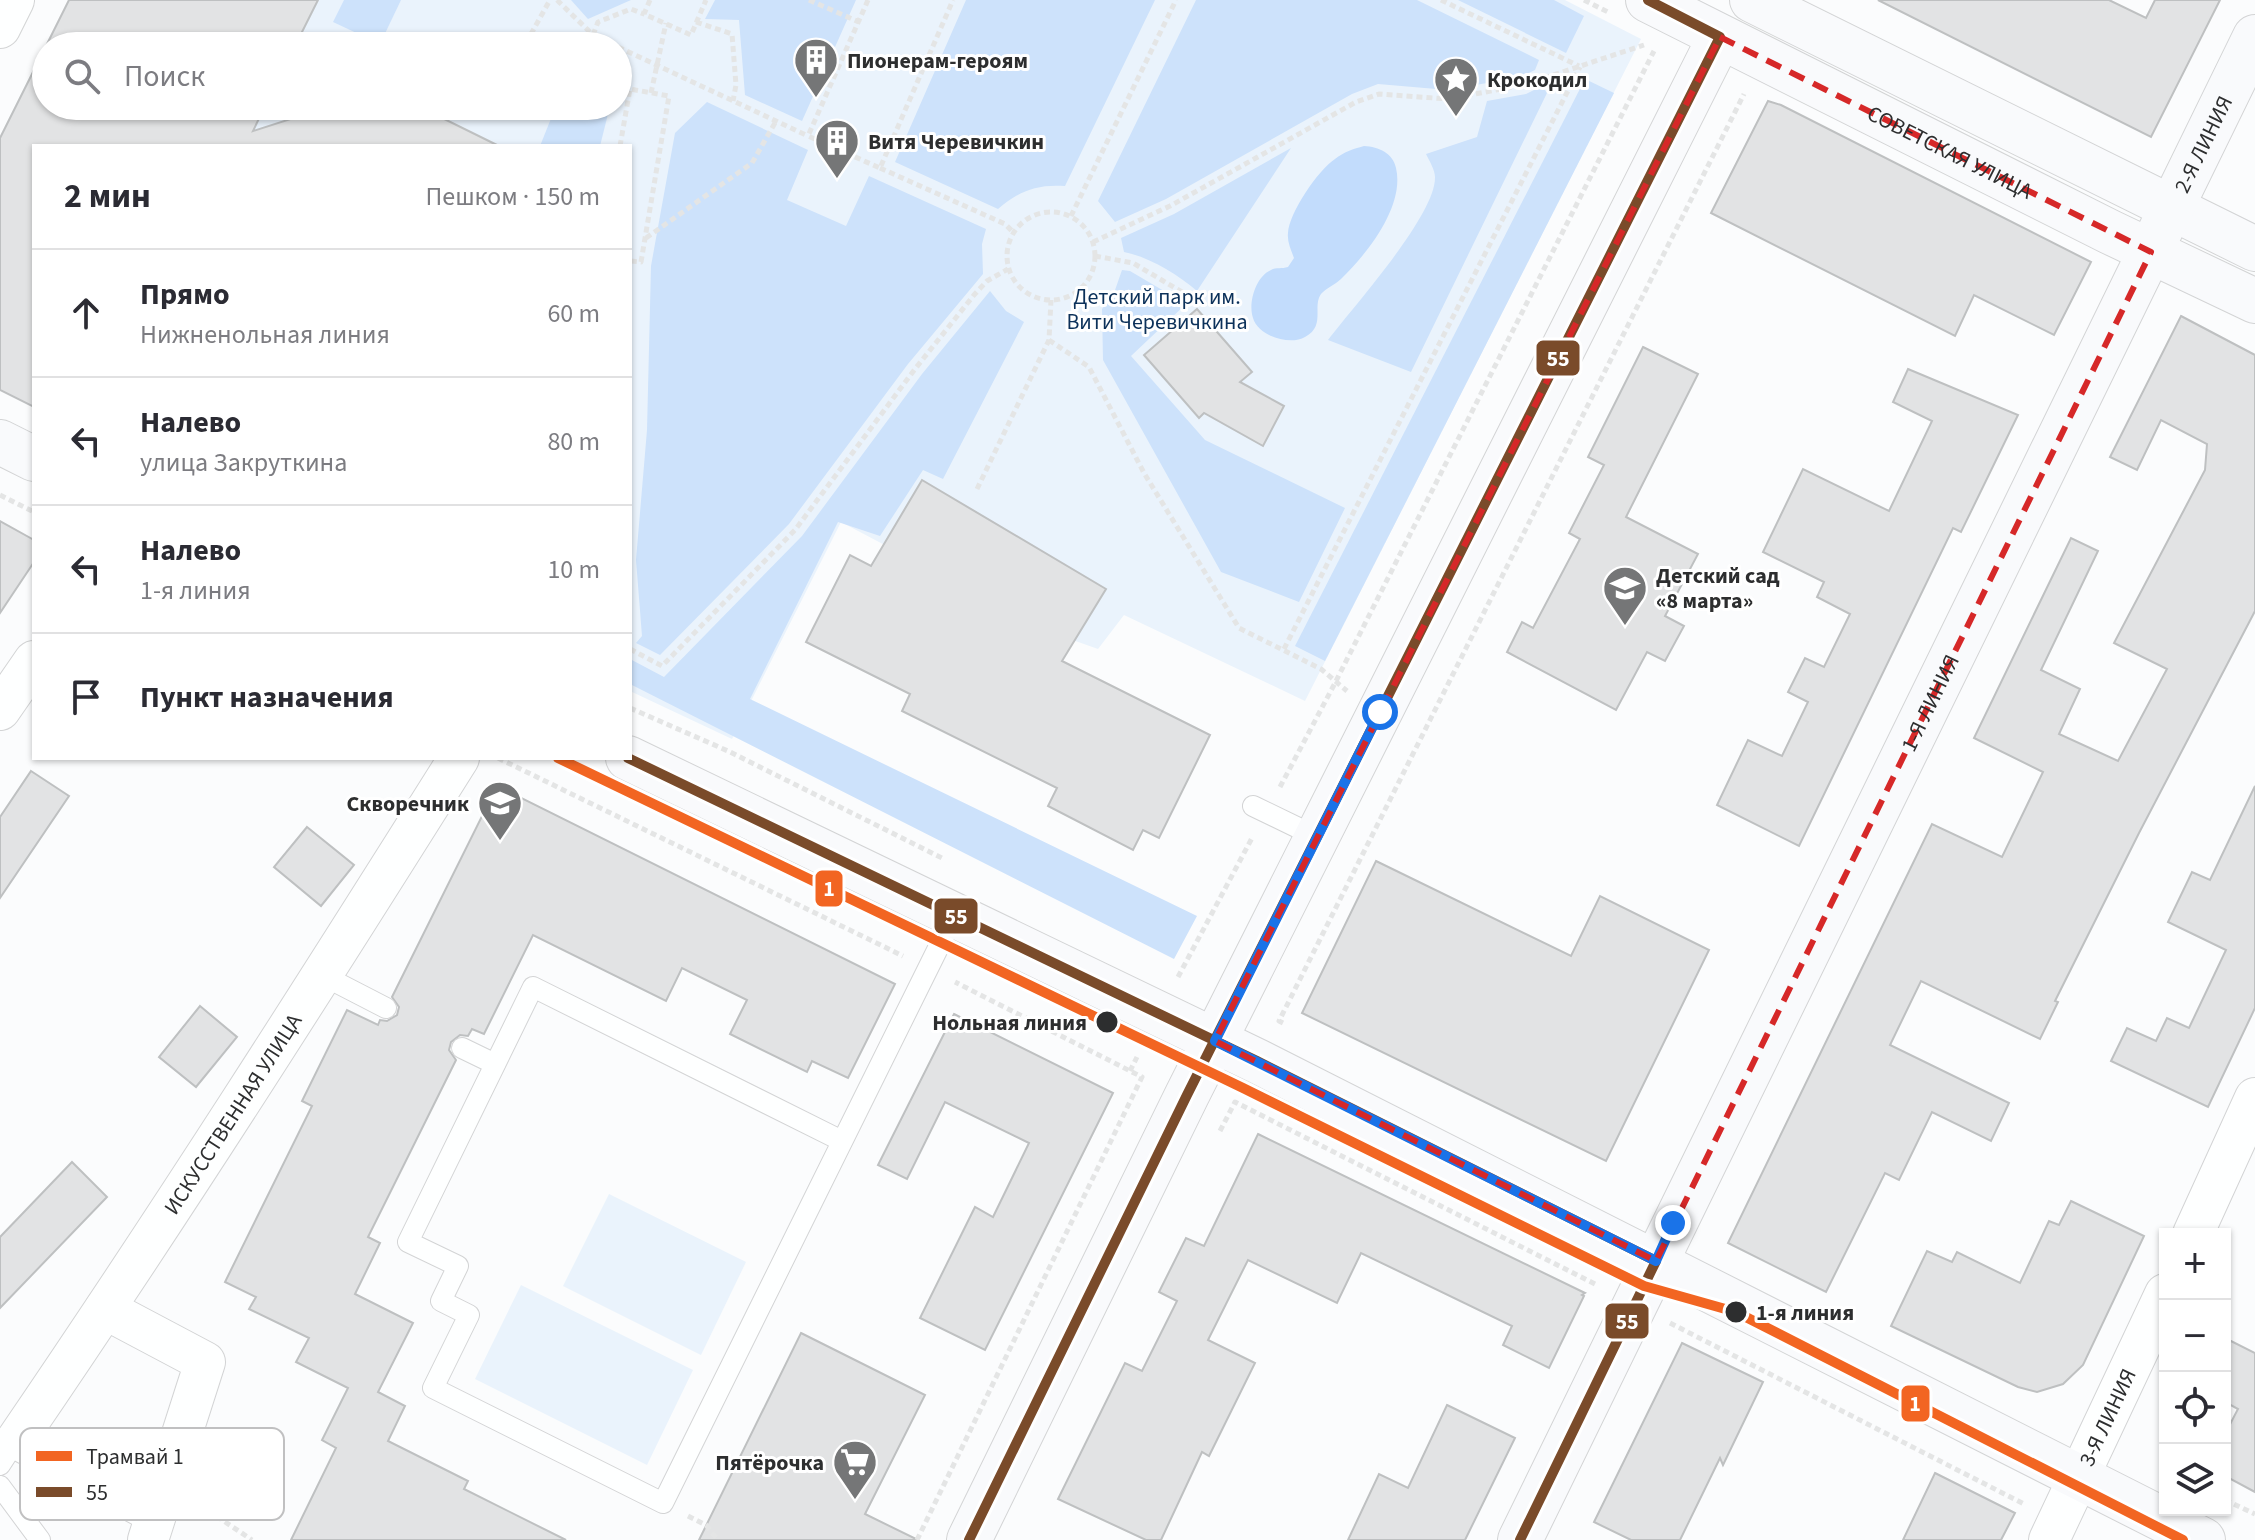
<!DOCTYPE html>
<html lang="ru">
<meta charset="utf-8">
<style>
body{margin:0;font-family:"Source Sans 3",sans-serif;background:#f7f7f7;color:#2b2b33}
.controls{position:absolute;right:24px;bottom:24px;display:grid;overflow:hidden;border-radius:0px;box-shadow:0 2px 6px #0004}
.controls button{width:72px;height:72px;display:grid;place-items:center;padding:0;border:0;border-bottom:2px solid #e1e1e2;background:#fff;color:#2b2b33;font:40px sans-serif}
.stop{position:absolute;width:24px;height:24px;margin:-18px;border:6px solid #1a73e8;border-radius:50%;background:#fff}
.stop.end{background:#1a73e8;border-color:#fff;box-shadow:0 2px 8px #0008}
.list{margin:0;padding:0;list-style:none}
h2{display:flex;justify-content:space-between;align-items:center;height:104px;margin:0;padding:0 32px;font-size:34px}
h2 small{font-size:26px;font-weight:400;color:#7c7c81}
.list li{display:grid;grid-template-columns:52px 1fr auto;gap:24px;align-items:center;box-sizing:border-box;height:128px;padding:0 32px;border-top:2px solid #e1e1e2}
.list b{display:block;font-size:30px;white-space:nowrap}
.list p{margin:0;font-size:26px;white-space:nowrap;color:#7c7c81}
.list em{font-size:26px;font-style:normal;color:#7c7c81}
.icon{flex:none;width:44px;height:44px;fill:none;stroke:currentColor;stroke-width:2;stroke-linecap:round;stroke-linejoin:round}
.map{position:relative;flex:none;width:2255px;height:1540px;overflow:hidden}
.search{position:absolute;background:#fff;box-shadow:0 2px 6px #0004;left:32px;top:32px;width:600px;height:88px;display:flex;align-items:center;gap:20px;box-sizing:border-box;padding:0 28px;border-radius:44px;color:#7c7c81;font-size:30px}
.panel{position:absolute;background:#fff;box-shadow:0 2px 6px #0004;left:32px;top:144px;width:600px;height:616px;border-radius:0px}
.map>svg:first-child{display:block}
.green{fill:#eaf3fc}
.forest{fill:#cde2fb}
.water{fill:#c2dcfc}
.building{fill:#e2e3e4;stroke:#bec0c1;stroke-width:2}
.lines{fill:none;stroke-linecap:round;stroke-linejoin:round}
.lane-casing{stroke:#d3d4d5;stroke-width:22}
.street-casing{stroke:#d3d4d5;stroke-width:42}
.secondary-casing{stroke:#d3d4d5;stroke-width:46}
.path{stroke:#e4e5e5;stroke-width:5;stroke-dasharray:6 4;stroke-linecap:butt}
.lane{stroke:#feffff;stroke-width:20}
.street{stroke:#feffff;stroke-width:40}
.secondary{stroke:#f9fafc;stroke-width:44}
.path-bridge{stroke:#e4e5e5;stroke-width:5;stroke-dasharray:6 4;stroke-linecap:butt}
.bus-1-casing{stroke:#fff;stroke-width:16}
.bus-1{stroke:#7a4b2a;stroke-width:10}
.tram-1-casing{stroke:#fff;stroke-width:16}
.tram-1{stroke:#f26522;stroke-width:10}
.route{stroke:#1a73e8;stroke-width:10}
.marked{fill:none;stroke:#d62828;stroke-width:6;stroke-dasharray:16 10;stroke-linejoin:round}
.stop-dot{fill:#2d2e2f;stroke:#fff;stroke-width:3}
.labels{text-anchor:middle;stroke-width:6;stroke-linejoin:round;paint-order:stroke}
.poi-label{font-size:22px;font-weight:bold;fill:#2d2e2f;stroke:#fff;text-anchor:start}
.street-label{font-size:22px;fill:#2d2e2f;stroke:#fff}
.park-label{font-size:22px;fill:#0c315a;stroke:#fff}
.stop-label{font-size:22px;font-weight:bold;fill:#2d2e2f;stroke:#fff;text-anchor:end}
.key{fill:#fff;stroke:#c0c0c1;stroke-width:2}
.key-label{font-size:22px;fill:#2d2e2f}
.line-badge{stroke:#fff;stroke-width:3}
.badge-label{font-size:22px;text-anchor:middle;font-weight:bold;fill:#fff}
</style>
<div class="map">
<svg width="2255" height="1540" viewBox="0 0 2255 1540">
<rect width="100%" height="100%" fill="#fbfcfd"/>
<g class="green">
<polygon points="318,0 1565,0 1641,39 1305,701 1124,615 1098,649 1050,632 841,522 732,739 630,691 630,146 246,146 265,106 618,106 618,46 295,46"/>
<polygon points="609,1194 746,1262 701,1355 563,1286"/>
<polygon points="521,1285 693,1370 647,1465 475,1379"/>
</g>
<g class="forest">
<polygon points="344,0 401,0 380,44 333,22"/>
<polygon points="571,0 631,0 588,19"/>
<polygon points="715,0 856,0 802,121 745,95 739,20 705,19"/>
<path d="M966,0H1155L1065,186C1037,184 1019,191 998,209L895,162Z"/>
<polygon points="1196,0 1417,0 1539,60 1535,70 1520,77 1448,90 1378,84 1352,94 1166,199 1115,222 1098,201"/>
<polygon points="1458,0 1554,0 1584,16 1566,53"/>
<polygon points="1585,79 1614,93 1325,661 1295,646"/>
<path d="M1542,86L1547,93L1411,372L1328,340C1353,307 1436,215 1435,177C1435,170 1429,160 1426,154L1477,137L1487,101L1526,94Z"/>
<polygon points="707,102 808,150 787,200 846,226 869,176 986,229 982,244 983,274 908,364 789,524 660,655 636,643 642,636 636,560 647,430 651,266 675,133"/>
<polygon points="556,106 610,106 600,146 540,146"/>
<path d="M1291,148L1197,291C1177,274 1149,257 1124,252L1121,238L1174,214Z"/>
<polygon points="1122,270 1130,271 1186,304 1131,356 1205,440 1345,508 1299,602 1221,572 1103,360 1102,309 1114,293"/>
<polygon points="990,291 1006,311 1024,322 943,479 923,470 880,536 838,522 750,699 1197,916 1174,959 630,684 630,659 664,677 802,536 922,374"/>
</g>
<path class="water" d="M1364,146C1379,147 1393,153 1396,168C1405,206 1367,254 1341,279C1335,285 1326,288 1321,294C1312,307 1326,326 1305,337C1290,346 1258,336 1253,318C1248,304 1255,277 1271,270C1276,267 1282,269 1288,267L1294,258C1291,250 1287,242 1288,233C1289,213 1318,170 1335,159C1344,152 1353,149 1364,146Z"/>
<g class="building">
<polygon points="69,0 318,0 295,46 46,46 46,106 265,106 253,131 331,106 418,106 499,146 34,146 34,407 0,390 0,138"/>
<polygon points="1878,0 2109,0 2146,18 2155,0 2220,0 2151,137"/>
<polygon points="1768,101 1781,105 2091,262 2054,335 1974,295 1955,336 1711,213"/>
<polygon points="1197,309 1252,372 1240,382 1284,406 1263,446 1204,413 1199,418 1144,355"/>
<polygon points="2181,316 2255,355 2255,611 2139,833 2055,1001 2058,1002 2040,1039 1921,981 1890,1045 2009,1103 1991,1141 1932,1112 1899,1180 1885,1173 1826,1292 1728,1243 1932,824 2002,857 2043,772 1974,738 2071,538 2098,551 2041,670 2080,689 2059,734 2118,761 2167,669 2114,643 2205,470 2207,444 2161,420 2137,470 2110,457"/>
<polygon points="1643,347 1698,374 1626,517 1698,554 1665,616 1684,626 1665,661 1647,652 1616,710 1507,652 1522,622 1533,628 1580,539 1569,533 1604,465 1588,457"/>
<polygon points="1908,369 2018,415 1961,532 1953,528 1799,846 1717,805 1748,740 1782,756 1808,702 1788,692 1805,658 1824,667 1850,614 1817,597 1824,582 1763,552 1803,469 1889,511 1932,421 1893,402"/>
<polygon points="922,480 1106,589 1062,661 1210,735 1159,838 1143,830 1133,850 1048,806 1057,788 902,711 910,694 806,642 850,555 871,566"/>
<polygon points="0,521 34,540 34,562 0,613"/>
<polygon points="31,771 69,796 0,898 0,817"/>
<polygon points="497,786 895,984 848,1078 812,1061 807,1072 730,1034 747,1000 682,968 666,1001 533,935 484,1034 472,1029 468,1036 460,1035 451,1042 449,1050 456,1060 368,1237 380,1243 355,1294 413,1323 378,1392 405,1406 388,1441 468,1481 464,1489 566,1540 291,1540 336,1448 322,1440 348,1388 296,1362 309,1338 249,1309 256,1297 225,1282 312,1106 302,1101 347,1010 378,1025 380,1020 387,1021 397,1015 399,1007 392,997"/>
<polygon points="2255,786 2255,1008 2208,1107 2111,1061 2127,1028 2156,1041 2167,1018 2189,1028 2226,950 2168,922 2192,872 2210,880"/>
<polygon points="307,827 354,865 321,906 274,867"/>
<polygon points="1376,861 1571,956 1600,896 1709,950 1606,1161 1302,1013"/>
<polygon points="200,1006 237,1037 196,1087 159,1057"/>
<polygon points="954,1014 1113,1093 985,1350 920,1318 975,1207 993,1217 1029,1143 945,1102 907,1179 878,1165"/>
<polygon points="1258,1134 1585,1293 1582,1295 1584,1296 1549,1368 1503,1345 1512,1326 1361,1253 1337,1303 1248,1260 1208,1340 1255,1363 1209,1456 1202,1452 1161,1540 1146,1540 1058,1499 1125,1363 1142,1371 1177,1301 1159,1292 1186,1238 1204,1246"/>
<polygon points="72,1162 107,1197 0,1308 0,1237"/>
<polygon points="2071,1201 2144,1236 2083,1365 2063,1384 2037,1392 2018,1387 1891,1326 1927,1251 1952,1262 1957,1252 2020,1283 2049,1221 2059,1225"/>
<polygon points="801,1333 925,1395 865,1514 918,1540 699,1540"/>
<polygon points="2225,1338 2255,1353 2255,1492 2225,1476 2225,1434 2238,1409 2225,1402"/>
<polygon points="1682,1343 1763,1382 1723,1465 1720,1458 1680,1540 1631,1540 1594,1522"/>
<polygon points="1447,1405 1515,1438 1465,1540 1348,1540 1379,1474 1408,1488"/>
<polygon points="1935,1473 2015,1513 2001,1540 1903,1540"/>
</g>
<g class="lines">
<g class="lane-casing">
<g id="lane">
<polyline points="1253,806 1317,837"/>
<polyline points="322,975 386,1008"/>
<polyline points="462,1048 495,1064"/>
<polyline points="842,1141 533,987 408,1242 458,1266 441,1301 469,1315 433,1388 663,1503 954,916"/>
<polyline points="0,1465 17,1439"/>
<polyline points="0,1486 40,1540"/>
</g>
</g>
<g class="street-casing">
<g id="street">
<polyline points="0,28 14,0"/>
<polyline points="0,710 34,661"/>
<polyline points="2193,1234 2255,1098"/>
<polyline points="105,1309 205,1362 148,1540"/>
<path id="s1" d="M156,1514L17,1439C170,1215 315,987 459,758"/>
<path id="s2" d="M2049,1540L2165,1294"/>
</g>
</g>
<g class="secondary-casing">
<g id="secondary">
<path id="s3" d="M1648,0L2110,232L2255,301"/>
<polyline points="1752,0 2255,249"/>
<polyline points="0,442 34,459"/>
<polyline points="628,758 1257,1061 2203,1540"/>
<polyline points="969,1540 1187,1095 1720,37"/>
<path id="s4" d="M1520,1540L2255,37"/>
</g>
</g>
<g class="path">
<polyline points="557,0 593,35 616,46"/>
<polyline points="650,0 644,14 691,35 706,0"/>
<polyline points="809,0 859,22"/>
<polyline points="868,0 808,136 880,168 953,0"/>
<polyline points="1441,0 1579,66"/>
<polyline points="1584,0 1608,12"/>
<polyline points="696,22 732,34 736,85 733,101"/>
<polyline points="593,35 598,22 631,9 644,14"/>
<polyline points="526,43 550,0"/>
<polyline points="651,93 666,23"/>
<polyline points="727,98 808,136"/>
<polyline points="620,146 630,89 669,96 641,262 630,261"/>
<polyline points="880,168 1005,224 1013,232"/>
<circle cx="1051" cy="256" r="44"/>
<polyline points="1071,216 1176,0"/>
<polyline points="646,238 752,163 776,121"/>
<polyline points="1093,242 1170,206 1356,102 1379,94 1448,99 1523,85 1644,45"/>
<polyline points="1095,256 1133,263 1192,298"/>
<polyline points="1049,340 1089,367 1144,473 1239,628 1321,669 1347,691"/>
<polyline points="977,489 1049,340 1051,300"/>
<polyline points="0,495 34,512"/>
<polyline points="630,649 662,666 795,530 915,369 974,295 987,281 1008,269"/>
<polyline points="1284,649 1580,67"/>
<polyline points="630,708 728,751 944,859"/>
<polyline points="498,758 903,956"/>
<polyline points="1280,787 1335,683 1654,51"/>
<polyline points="1178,977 1252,838"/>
<polyline points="1283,1023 1279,1021 1744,94"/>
<polyline points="1130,1071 1137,1057"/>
<polyline points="1220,1131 1235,1102 1597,1285"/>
<polyline points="1670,1323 2024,1504"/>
<polyline points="2225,1500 2255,1514"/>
<polyline points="200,1505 252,1540"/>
<polyline points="688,1516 706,1525 718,1540"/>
<polyline points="917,1540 1142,1077 955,982"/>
</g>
<use href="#lane" class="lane"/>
<use href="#street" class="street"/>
<use href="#secondary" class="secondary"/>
<polyline class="path-bridge" points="618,47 727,98"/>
<g class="bus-1-casing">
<g id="bus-1">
<polyline points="628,758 1257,1061 1656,1261 1520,1540"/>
<polyline points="969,1540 1187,1095 1720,37 1648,0"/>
</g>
</g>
<use href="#bus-1" class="bus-1"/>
<g class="tram-1-casing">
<polyline id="tram-1" points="558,758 1243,1088 1644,1286 1736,1312 2183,1540"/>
</g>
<use href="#tram-1" class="tram-1"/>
</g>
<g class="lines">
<polyline class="route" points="1380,712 1215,1041 1656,1261 1673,1223"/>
</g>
<path class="marked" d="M1720,37L2151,252L1656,1261L1215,1041Z"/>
<defs>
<g id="building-pin" transform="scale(2.3)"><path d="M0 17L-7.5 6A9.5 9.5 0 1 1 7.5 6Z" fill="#757677" stroke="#fff"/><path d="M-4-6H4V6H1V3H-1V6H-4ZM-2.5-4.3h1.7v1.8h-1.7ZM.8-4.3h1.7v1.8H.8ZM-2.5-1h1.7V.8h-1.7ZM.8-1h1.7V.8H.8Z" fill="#fff"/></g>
<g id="sight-pin" transform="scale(2.3)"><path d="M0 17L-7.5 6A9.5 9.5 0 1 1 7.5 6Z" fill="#757677" stroke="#fff"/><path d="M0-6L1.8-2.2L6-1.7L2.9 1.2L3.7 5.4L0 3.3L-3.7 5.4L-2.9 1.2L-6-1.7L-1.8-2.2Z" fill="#fff"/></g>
<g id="school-pin" transform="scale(2.3)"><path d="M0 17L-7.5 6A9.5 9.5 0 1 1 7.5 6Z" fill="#757677" stroke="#fff"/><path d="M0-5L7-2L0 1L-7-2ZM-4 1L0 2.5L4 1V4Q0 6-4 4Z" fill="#fff"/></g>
<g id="supermarket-pin" transform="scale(2.3)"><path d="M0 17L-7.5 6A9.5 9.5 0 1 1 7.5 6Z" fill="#757677" stroke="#fff"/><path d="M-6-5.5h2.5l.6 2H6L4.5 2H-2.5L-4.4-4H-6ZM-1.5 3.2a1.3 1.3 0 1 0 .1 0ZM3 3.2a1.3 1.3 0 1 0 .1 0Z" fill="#fff"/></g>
</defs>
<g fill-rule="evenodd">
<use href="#building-pin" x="816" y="60"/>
<use href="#sight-pin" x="1456" y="79"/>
<use href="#building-pin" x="837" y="141"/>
<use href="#school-pin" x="1625" y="588"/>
<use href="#school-pin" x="500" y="803"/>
<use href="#supermarket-pin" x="855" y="1462"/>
</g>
<g class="stop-dot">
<circle cx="1107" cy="1022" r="12"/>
<circle cx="1736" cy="1312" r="12"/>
</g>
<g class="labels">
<g class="poi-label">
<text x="847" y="68">Пионерам-героям</text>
<text x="1487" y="87">Крокодил</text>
<text x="868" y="149">Витя Черевичкин</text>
<text x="1656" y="583">Детский сад<tspan x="1656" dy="25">«8 марта»</tspan></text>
<text x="469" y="811" text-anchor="end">Скворечник</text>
<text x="824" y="1470" text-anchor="end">Пятёрочка</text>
</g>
<g class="street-label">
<text dy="8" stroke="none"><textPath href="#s4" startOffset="1554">2-Я ЛИНИЯ</textPath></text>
<text dy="8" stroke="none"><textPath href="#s3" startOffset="338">СОВЕТСКАЯ УЛИЦА</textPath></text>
<text dy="8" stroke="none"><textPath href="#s4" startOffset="932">1-Я ЛИНИЯ</textPath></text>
<text dy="8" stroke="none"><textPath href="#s1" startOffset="548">ИСКУССТВЕННАЯ УЛИЦА</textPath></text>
<text dy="8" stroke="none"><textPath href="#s2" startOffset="136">3-Я ЛИНИЯ</textPath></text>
</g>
<g class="park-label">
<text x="1157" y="304">Детский парк им.<tspan x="1157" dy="25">Вити Черевичкина</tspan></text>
</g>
<g class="stop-label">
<text x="1087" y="1030">Нольная линия</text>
<text x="1756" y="1320" text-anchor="start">1-я линия</text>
</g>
</g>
<rect x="20" y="1428" width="264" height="92" rx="12" class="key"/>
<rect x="36" y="1451" width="36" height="10" fill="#f26522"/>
<rect x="36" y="1487" width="36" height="10" fill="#7a4b2a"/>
<g class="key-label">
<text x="86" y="1464">Трамвай 1</text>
<text x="86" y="1500">55</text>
</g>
<g class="line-badge">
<rect x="1535" y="339" width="46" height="38" rx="8" fill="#7a4b2a"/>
<rect x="814" y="869" width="30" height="39" rx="8" fill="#f26522"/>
<rect x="933" y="897" width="46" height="38" rx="8" fill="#7a4b2a"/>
<rect x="1604" y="1302" width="46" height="38" rx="8" fill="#7a4b2a"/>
<rect x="1900" y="1384" width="31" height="39" rx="8" fill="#f26522"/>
</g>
<g class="badge-label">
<text x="1558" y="366">55</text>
<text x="829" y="896">1</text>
<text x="956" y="924">55</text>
<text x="1627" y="1329">55</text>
<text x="1915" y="1411">1</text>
</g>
</svg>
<div class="controls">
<button>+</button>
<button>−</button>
<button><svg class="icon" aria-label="locate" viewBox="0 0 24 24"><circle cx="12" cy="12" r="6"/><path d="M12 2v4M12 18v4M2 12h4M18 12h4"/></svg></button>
<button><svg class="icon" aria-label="layers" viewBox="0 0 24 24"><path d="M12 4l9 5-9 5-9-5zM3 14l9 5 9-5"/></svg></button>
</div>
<div class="stop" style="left:1380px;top:712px"></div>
<div class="stop end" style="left:1673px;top:1223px"></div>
<div class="search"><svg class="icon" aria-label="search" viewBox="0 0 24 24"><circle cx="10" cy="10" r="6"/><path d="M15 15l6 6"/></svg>Поиск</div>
<section class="panel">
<h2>2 мин<small>Пешком · 150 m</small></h2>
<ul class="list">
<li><svg class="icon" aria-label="ahead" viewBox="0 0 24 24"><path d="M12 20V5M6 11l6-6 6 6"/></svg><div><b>Прямо</b><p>Нижненольная линия</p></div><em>60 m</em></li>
<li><svg class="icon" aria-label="left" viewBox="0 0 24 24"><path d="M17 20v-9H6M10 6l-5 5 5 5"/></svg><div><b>Налево</b><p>улица Закруткина</p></div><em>80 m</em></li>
<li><svg class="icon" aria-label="left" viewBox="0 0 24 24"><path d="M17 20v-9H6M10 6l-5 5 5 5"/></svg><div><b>Налево</b><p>1-я линия</p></div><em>10 m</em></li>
<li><svg class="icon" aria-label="arrive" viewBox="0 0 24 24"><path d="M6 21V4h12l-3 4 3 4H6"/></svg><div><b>Пункт назначения</b></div></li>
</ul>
</section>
</div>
